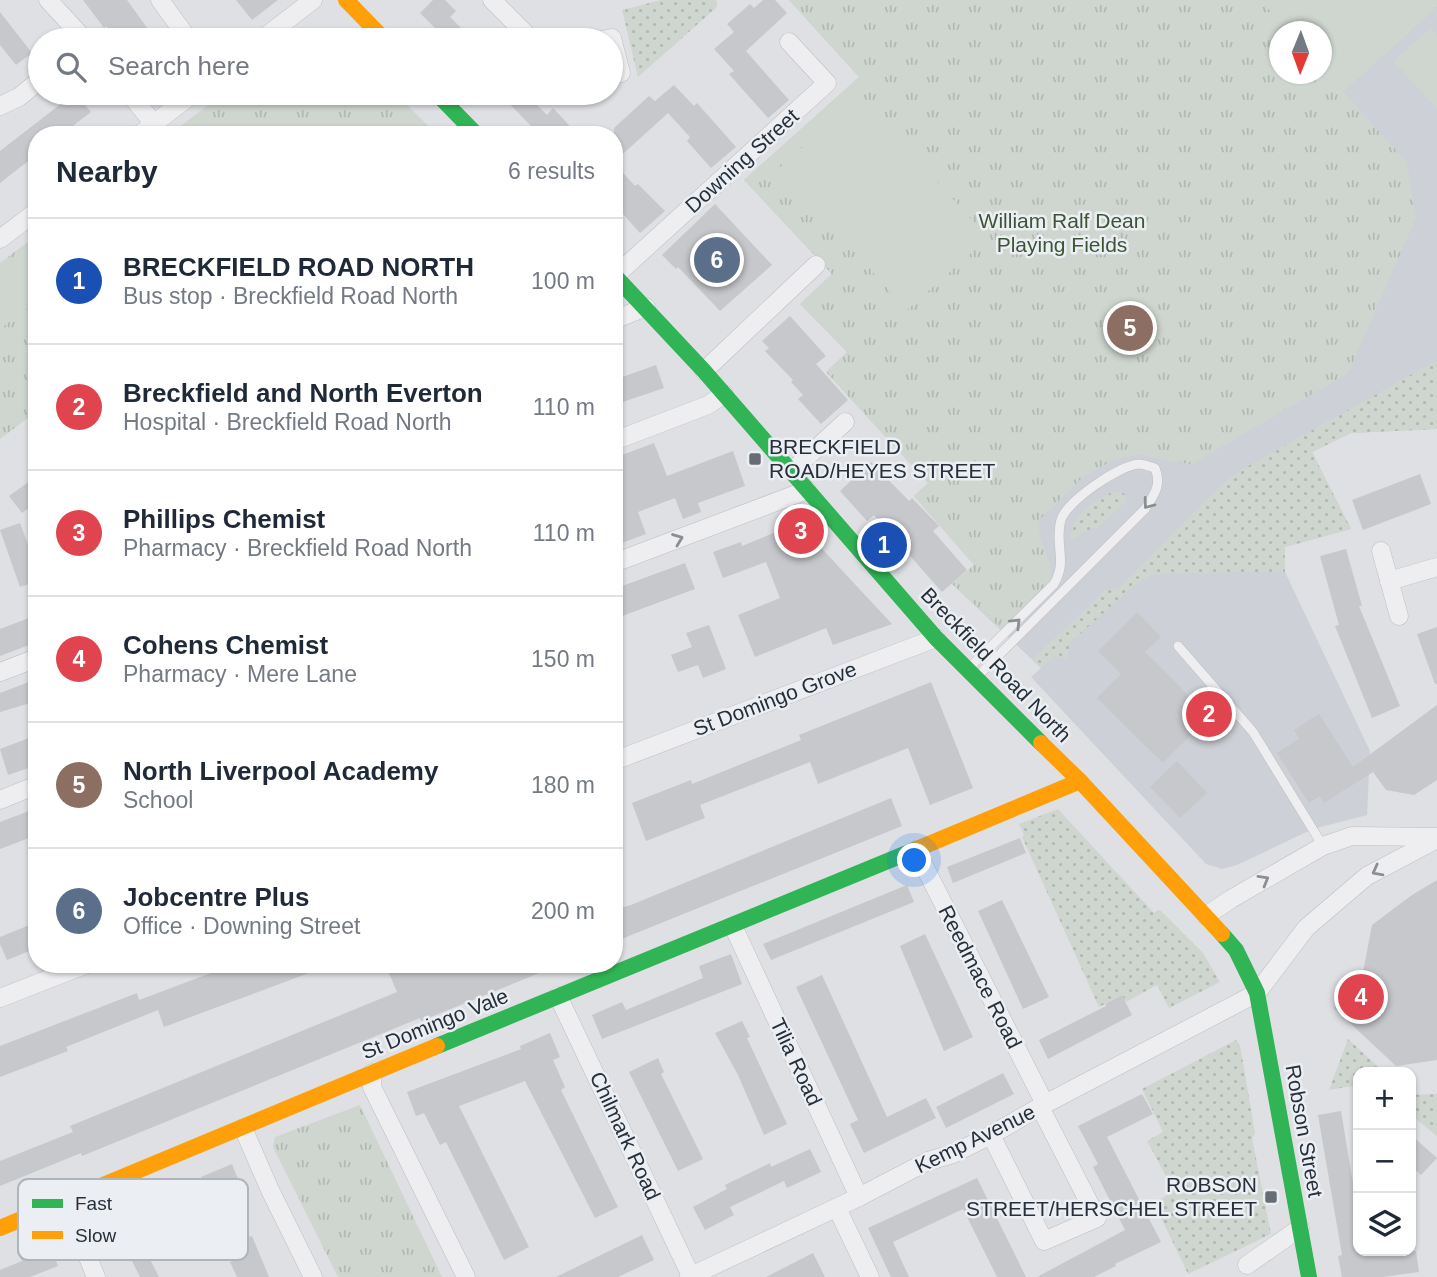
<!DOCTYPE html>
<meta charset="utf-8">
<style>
body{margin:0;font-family:Arial,sans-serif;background:#f2f2f3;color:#1f2937}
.controls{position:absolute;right:21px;bottom:21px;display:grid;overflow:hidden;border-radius:14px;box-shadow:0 2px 5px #0004}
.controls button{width:63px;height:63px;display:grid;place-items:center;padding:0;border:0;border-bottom:2px solid #e0e1e3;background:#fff;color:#1f2937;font:35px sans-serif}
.compass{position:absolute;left:1269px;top:21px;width:63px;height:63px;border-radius:50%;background:#fff;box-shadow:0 2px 5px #0004;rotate:181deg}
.you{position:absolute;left:915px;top:861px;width:24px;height:24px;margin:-18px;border:5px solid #fff;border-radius:50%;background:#1a73e8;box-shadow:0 0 0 10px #1a73e833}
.badge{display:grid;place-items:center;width:46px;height:46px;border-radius:50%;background:#2563eb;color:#fff;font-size:23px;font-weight:700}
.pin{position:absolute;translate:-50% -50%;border:4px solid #fff;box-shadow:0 2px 7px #0006}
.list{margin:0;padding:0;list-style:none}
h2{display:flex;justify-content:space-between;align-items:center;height:91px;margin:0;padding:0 28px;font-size:30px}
h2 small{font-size:23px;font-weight:400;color:#747a83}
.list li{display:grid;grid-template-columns:46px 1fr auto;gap:21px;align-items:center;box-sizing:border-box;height:126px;padding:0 28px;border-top:2px solid #e0e1e3}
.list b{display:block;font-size:26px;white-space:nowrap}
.list p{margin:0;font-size:23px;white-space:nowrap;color:#747a83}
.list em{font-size:23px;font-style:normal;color:#747a83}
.icon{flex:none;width:38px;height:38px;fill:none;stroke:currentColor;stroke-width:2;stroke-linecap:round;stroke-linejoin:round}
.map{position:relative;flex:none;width:1437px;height:1277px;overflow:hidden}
.search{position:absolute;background:#fff;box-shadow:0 2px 5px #0004;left:28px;top:28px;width:595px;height:77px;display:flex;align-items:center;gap:18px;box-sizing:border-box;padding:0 24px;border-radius:38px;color:#747a83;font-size:26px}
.panel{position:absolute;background:#fff;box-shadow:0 2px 5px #0004;left:28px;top:126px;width:595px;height:847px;border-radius:28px}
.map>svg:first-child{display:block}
.built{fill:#cdd0d6;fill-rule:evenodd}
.grass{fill:url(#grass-dots)}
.park{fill:url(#park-tufts);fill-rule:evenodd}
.pitch{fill:#cfd6cf}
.building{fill:#c6c8cb}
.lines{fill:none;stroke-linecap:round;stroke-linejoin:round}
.lane-casing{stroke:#bcbec1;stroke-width:10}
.street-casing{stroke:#bcbec1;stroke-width:19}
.lane{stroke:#eeeef0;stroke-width:9}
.street{stroke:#eeeef0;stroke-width:18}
.fast{stroke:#30b455;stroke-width:16}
.slow{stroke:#ff9f0a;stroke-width:16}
.oneway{stroke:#8a8e95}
.poi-dot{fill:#676d75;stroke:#ebeff3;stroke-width:2.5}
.labels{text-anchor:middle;stroke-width:5;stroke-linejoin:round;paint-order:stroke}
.street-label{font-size:21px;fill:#272f3a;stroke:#ebeff3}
.park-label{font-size:21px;fill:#3d5536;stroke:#ebeff3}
.poi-label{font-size:21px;fill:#272f3a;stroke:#ebeff3;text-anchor:start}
.key{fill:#ebeff3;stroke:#b0b5bc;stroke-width:2}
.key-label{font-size:19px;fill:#272f3a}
</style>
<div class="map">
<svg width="1437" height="1277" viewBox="0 0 1437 1277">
<defs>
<pattern id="grass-dots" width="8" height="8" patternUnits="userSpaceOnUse" patternTransform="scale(1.75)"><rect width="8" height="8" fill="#cfd6cf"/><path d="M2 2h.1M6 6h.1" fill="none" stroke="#b2b8b2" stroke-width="1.8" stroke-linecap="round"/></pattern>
<pattern id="park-tufts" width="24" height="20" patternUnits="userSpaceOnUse" patternTransform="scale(1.75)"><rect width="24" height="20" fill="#cfd6cf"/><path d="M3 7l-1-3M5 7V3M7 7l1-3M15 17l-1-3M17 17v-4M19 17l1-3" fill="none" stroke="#b2b8b2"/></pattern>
</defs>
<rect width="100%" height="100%" fill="#dee0e3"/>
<path class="built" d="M789,0H1437V429L1351,433L1312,452L1351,529L1285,547V572L1370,751L1367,815L1313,829L1237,865L1222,869L1206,864L1031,677L1041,668L952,584L974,565L914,496L928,483L826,372L847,352L800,304L832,274L744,180L859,77ZM1280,32H1322V74H1280Z"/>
<g class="grass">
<polygon points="661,0 716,0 717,7 638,77 622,10"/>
<polygon points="1437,360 1437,429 1351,433 1312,452 1351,529 1285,547 1285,572 1164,573 1149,576 1137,583 1070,643 1066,659 1055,656 1041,668 1032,660 1105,590 1120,587 1219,487 1238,472"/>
<path d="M1113,492L1123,493L1126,495L1125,502L1096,529L1092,528L1071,540C1067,520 1096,498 1113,492Z"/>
<polygon points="1058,809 1154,913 1158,910 1161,911 1203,953 1220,982 1169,1008 1157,985 1126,1002 1122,995 1099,1007 1022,837 1024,835 1019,824"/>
<polygon points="1348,1039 1384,1072 1358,1072 1358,1085 1329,1090"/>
<polygon points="1236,1040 1240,1045 1255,1133 1252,1138 1271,1234 1188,1274 1154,1203 1174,1191 1147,1141 1163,1132 1142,1089"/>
<polygon points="1437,1094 1437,1136 1411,1115 1411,1095"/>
</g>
<g class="park">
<path d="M789,0H1437V7L1343,92L1407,162L1416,218L1348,373L1192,464L1167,461L1141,454L1113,460L1083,477L1039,520C1036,541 1053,558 1051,579L1002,629L952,584L974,565L914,496L928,483L826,372L847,352L800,304L832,274L744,180L859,77ZM1280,32H1322V74H1280Z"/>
<polygon points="224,93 395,93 437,135 169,135"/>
<polygon points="37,235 37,411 0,439 0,263"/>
<polygon points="360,1105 442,1277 338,1277 273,1147 275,1137"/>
</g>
<g class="pitch">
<polygon points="1260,0 1437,0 1437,7 1343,92 1322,68 1322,32 1289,31"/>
<polygon points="1430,28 1437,36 1437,109 1393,61"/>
<polygon points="860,96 988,238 907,310 779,168"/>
<polygon points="26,259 37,274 37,301 0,329 0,279"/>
</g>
<g class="building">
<polygon points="83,0 127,0 156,40 117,40 106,26 104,28"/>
<polygon points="236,0 278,0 252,20"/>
<polygon points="433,0 445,0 456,11 450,17 473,40 447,40 420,13"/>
<polygon points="763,0 775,0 787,13 746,51 789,100 768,118 729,74 734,71 714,49 734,32 727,24 750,4 754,8"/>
<polygon points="0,12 32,53 16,65 0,45"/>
<polygon points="674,85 694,106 697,103 736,147 711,168 687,141 690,137 668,113 614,162 614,128 649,96 655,101"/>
<polygon points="75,93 91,112 61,135 37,135 37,154 0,183 0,151"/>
<polygon points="499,93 525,93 547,115 553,108 569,125 560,135 540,135"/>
<polygon points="614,163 635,186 638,184 665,211 640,233 614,204"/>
<polygon points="715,204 772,265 720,311 678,267 676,269 662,255"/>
<polygon points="790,316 826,356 816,364 848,400 821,424 798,399 803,395 791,382 793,380 765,351 769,348 762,341"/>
<polygon points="656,365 664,388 614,405 614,380"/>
<polygon points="654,443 667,476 733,451 745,486 698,503 701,512 683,519 675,498 638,512 646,534 614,546 614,458"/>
<polygon points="871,462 909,501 912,498 939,526 933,531 967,570 942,592 874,515 867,521 840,491"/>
<polygon points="1420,474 1431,504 1363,530 1352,500"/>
<polygon points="37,476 37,502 22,513 9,496"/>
<polygon points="20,523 37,569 37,581 20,587 0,530"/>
<polygon points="798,523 892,624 833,645 826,628 755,657 738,615 780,598 766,562 723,578 713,552 741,542 742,546"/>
<polygon points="1346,549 1362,606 1359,606 1400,706 1372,718 1335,626 1339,625 1320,556"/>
<polygon points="685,563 695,589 614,619 614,589"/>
<polygon points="1137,612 1161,637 1145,652 1209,716 1163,763 1097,698 1121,674 1098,651"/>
<polygon points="37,615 37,642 0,656 0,629"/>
<polygon points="709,625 726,669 703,678 698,665 678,672 671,655 692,647 686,633"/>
<polygon points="1437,627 1437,684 1435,684 1417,634"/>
<polygon points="37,679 37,701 0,712 0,693"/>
<polygon points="931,682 973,788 930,805 908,748 818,784 810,762 700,805 705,818 646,841 632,803 691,780 692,784 801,740 799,735"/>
<polygon points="1437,705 1437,780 1414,795 1386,790 1373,772 1324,803 1320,796 1309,803 1277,753 1299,739 1294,730 1319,714 1353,767"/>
<polygon points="37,735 37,765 8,775 0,749"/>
<polygon points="1177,761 1207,793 1180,818 1150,787"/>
<polygon points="891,798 902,826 614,942 614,910 631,905"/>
<polygon points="37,808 37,835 0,849 0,822"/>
<polygon points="1020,838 1026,853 953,883 947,867"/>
<polygon points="1437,880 1437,1060 1396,1066 1334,1008 1362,978 1372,925 1412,895"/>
<polygon points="907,885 914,902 771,960 763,944"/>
<polygon points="1002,900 1049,997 1023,1009 978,911"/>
<polygon points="37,922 37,948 7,960 0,944 0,937"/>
<polygon points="925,934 973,1037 944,1051 900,946"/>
<polygon points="731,954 742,984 602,1039 592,1015 622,1002 626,1010 703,978 699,966"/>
<polygon points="235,964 325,964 325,967 164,1027 158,1010 66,1047 68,1051 0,1077 0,1046 137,993 139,1000"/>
<polygon points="385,964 559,965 421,1021 420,1018 82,1156 81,1153 0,1186 0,1161 73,1132 70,1126 397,992"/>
<polygon points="822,975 887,1117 926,1098 936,1118 864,1153 850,1124 858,1120 796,987"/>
<polygon points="1122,995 1132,1015 1048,1059 1039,1040 1106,1006 1105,1004"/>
<polygon points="742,1021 750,1037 747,1038 787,1124 764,1135 738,1075 715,1033"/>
<polygon points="550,1033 560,1057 553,1060 565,1087 561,1090 618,1207 595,1218 525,1081 459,1106 529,1247 504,1260 446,1142 440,1145 424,1113 416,1116 407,1092 521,1049 520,1046"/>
<polygon points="658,1058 664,1072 661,1074 703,1159 678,1171 629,1072"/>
<polygon points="1003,1073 1014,1094 946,1128 936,1107"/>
<polygon points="1142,1094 1153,1114 1107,1137 1161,1242 1115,1264 1116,1266 1094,1277 1037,1277 1125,1230 1093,1167 1098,1164 1078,1126"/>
<polygon points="1341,1111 1358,1214 1358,1251 1416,1251 1419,1272 1383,1277 1342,1277 1338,1256 1342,1255 1318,1115"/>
<polygon points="1411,1135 1437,1158 1421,1175 1411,1166"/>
<polygon points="810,1149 821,1172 787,1188 784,1181 730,1207 734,1215 705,1230 693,1207 727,1189 725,1185 770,1163 771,1167"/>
<polygon points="232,1164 242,1189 136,1232 159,1277 140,1277 121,1239 110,1243 99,1219 131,1206 134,1212 204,1184 201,1177"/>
<polygon points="977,1178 1026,1277 997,1277 963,1209 893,1242 909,1277 891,1277 868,1228"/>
<polygon points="243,1222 250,1237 252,1236 269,1277 237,1277 230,1262 235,1259 229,1247 235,1244 228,1229"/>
<polygon points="642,1235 654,1260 618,1277 556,1277"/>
<polygon points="48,1241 58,1266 30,1277 0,1277 0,1270 22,1261 18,1253"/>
<polygon points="813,1253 825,1277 766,1277"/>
</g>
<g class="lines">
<g class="lane-casing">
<g id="lane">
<polyline points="1178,646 1253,732 1323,846"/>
<path d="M968,669L1054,584C1068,561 1054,544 1061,520C1066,502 1119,465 1139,464C1144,464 1151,467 1155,468C1162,485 1154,495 1145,509L976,678"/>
</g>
</g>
<g class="street-casing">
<g id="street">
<polyline points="48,0 85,40"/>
<polyline points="160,0 189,40"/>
<polyline points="492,0 532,40"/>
<polyline points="261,40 313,0"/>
<polyline points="602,40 612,38 621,73"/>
<polyline points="129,93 154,124"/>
<polyline points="0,106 19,97 40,80"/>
<polyline points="139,135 194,93"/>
<polyline points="0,239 37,211"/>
<polyline points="615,276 827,83 789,42"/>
<polyline points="614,320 646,307"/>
<polyline points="704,371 816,265"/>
<polyline points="614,441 708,405 724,394"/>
<polyline points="792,471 845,422"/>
<polyline points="1381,551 1399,616"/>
<polyline points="614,563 807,490"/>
<polyline points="1389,581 1437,567"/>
<polyline points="0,672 37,658"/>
<polyline points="614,761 936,638"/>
<polyline points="0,800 37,785"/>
<polyline points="916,850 1045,1104"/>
<polyline points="1206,916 1231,899 1323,846 1352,836 1437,837"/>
<polyline points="733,926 859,1197"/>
<polyline points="558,996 691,1276"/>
<polyline points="0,998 87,964"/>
<polyline points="372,1073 372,1087 466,1277"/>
<polyline points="243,1128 270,1190 313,1277"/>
<polyline points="991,1135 1044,1241 1097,1218 1040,1107"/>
<polyline points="65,1201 96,1277"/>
<polyline points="837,1208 870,1277"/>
<polyline points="1247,1265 1300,1228"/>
<polyline points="689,1277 859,1197 928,1161 953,1154 991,1135 1045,1104 1257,993 1306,928 1367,876 1437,839"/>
</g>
</g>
<use href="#lane" class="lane"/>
<use href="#street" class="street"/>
<g class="fast">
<polyline points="436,93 477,135"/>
<polyline points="614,275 704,371 936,638 1041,743"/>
<polyline points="1222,934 1236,950 1257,993 1309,1277"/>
<polyline points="437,1046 917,849"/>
</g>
<g class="slow">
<polyline points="346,0 385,40"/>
<polyline points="1041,743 1080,781 1222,934"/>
<polyline points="917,849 1080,781"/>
<polyline points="0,1228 437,1046"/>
</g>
</g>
<defs><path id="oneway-chevron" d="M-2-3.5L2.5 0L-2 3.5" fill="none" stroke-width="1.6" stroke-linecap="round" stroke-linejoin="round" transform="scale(1.75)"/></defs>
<g class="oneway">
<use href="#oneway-chevron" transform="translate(1148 504) rotate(127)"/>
<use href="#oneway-chevron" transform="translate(678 539) rotate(-21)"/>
<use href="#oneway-chevron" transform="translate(1016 623) rotate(-45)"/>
<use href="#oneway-chevron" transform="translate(1377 871) rotate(152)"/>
<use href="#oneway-chevron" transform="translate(1264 880) rotate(-30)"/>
</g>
<g class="poi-dot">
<rect x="748" y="452" width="14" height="14" rx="3.5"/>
<rect x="1264" y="1190" width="14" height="14" rx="3.5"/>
</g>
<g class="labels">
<g class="street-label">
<text transform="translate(742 161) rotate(-42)" y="7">Downing Street</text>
<text transform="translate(996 665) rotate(46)" y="7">Breckfield Road North</text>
<text transform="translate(775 699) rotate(-21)" y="7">St Domingo Grove</text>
<text transform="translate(980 977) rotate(63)" y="7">Reedmace Road</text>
<text transform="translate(435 1024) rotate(-22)" y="7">St Domingo Vale</text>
<text transform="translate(796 1062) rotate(65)" y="7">Tilia Road</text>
<text transform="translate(1304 1131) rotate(80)" y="7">Robson Street</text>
<text transform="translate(625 1136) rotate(65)" y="7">Chilmark Road</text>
<text transform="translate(975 1139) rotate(-26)" y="7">Kemp Avenue</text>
</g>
<g class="park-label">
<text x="1062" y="228">William Ralf Dean<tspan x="1062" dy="24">Playing Fields</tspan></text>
</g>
<g class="poi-label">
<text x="769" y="454">BRECKFIELD<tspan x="769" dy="24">ROAD/HEYES STREET</tspan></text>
<text x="1257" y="1192" text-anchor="end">ROBSON<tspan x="1257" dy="24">STREET/HERSCHEL STREET</tspan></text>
</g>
</g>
<rect x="18" y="1179" width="230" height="81" rx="10" class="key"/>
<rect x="32" y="1199" width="31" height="9" fill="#30b455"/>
<rect x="32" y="1231" width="31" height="8" fill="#ff9f0a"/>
<g class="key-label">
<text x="75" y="1210">Fast</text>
<text x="75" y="1242">Slow</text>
</g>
</svg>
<div class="controls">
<button>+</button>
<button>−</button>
<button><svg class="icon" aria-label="layers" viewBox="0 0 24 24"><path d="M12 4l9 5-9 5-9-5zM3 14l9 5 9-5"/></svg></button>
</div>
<svg class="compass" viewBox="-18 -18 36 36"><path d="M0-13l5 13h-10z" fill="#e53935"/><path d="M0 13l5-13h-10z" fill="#747a83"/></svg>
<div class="you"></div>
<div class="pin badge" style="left:884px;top:545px;background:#1a4fb4">1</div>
<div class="pin badge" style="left:1209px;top:714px;background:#e0444e">2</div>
<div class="pin badge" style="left:801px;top:531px;background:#e0444e">3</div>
<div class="pin badge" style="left:1361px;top:997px;background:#e0444e">4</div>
<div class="pin badge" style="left:1130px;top:328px;background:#8d6e63">5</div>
<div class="pin badge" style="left:717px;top:260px;background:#5c6f8a">6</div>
<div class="search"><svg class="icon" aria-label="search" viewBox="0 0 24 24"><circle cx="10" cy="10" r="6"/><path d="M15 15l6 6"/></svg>Search here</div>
<section class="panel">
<h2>Nearby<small>6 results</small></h2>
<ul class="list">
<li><span class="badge" style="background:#1a4fb4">1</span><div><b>BRECKFIELD ROAD NORTH</b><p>Bus stop · Breckfield Road North</p></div><em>100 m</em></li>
<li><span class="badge" style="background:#e0444e">2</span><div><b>Breckfield and North Everton</b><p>Hospital · Breckfield Road North</p></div><em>110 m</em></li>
<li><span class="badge" style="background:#e0444e">3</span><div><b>Phillips Chemist</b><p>Pharmacy · Breckfield Road North</p></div><em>110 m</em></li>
<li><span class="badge" style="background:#e0444e">4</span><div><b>Cohens Chemist</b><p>Pharmacy · Mere Lane</p></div><em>150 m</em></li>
<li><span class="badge" style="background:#8d6e63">5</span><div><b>North Liverpool Academy</b><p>School</p></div><em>180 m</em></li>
<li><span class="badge" style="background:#5c6f8a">6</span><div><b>Jobcentre Plus</b><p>Office · Downing Street</p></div><em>200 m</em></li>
</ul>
</section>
</div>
